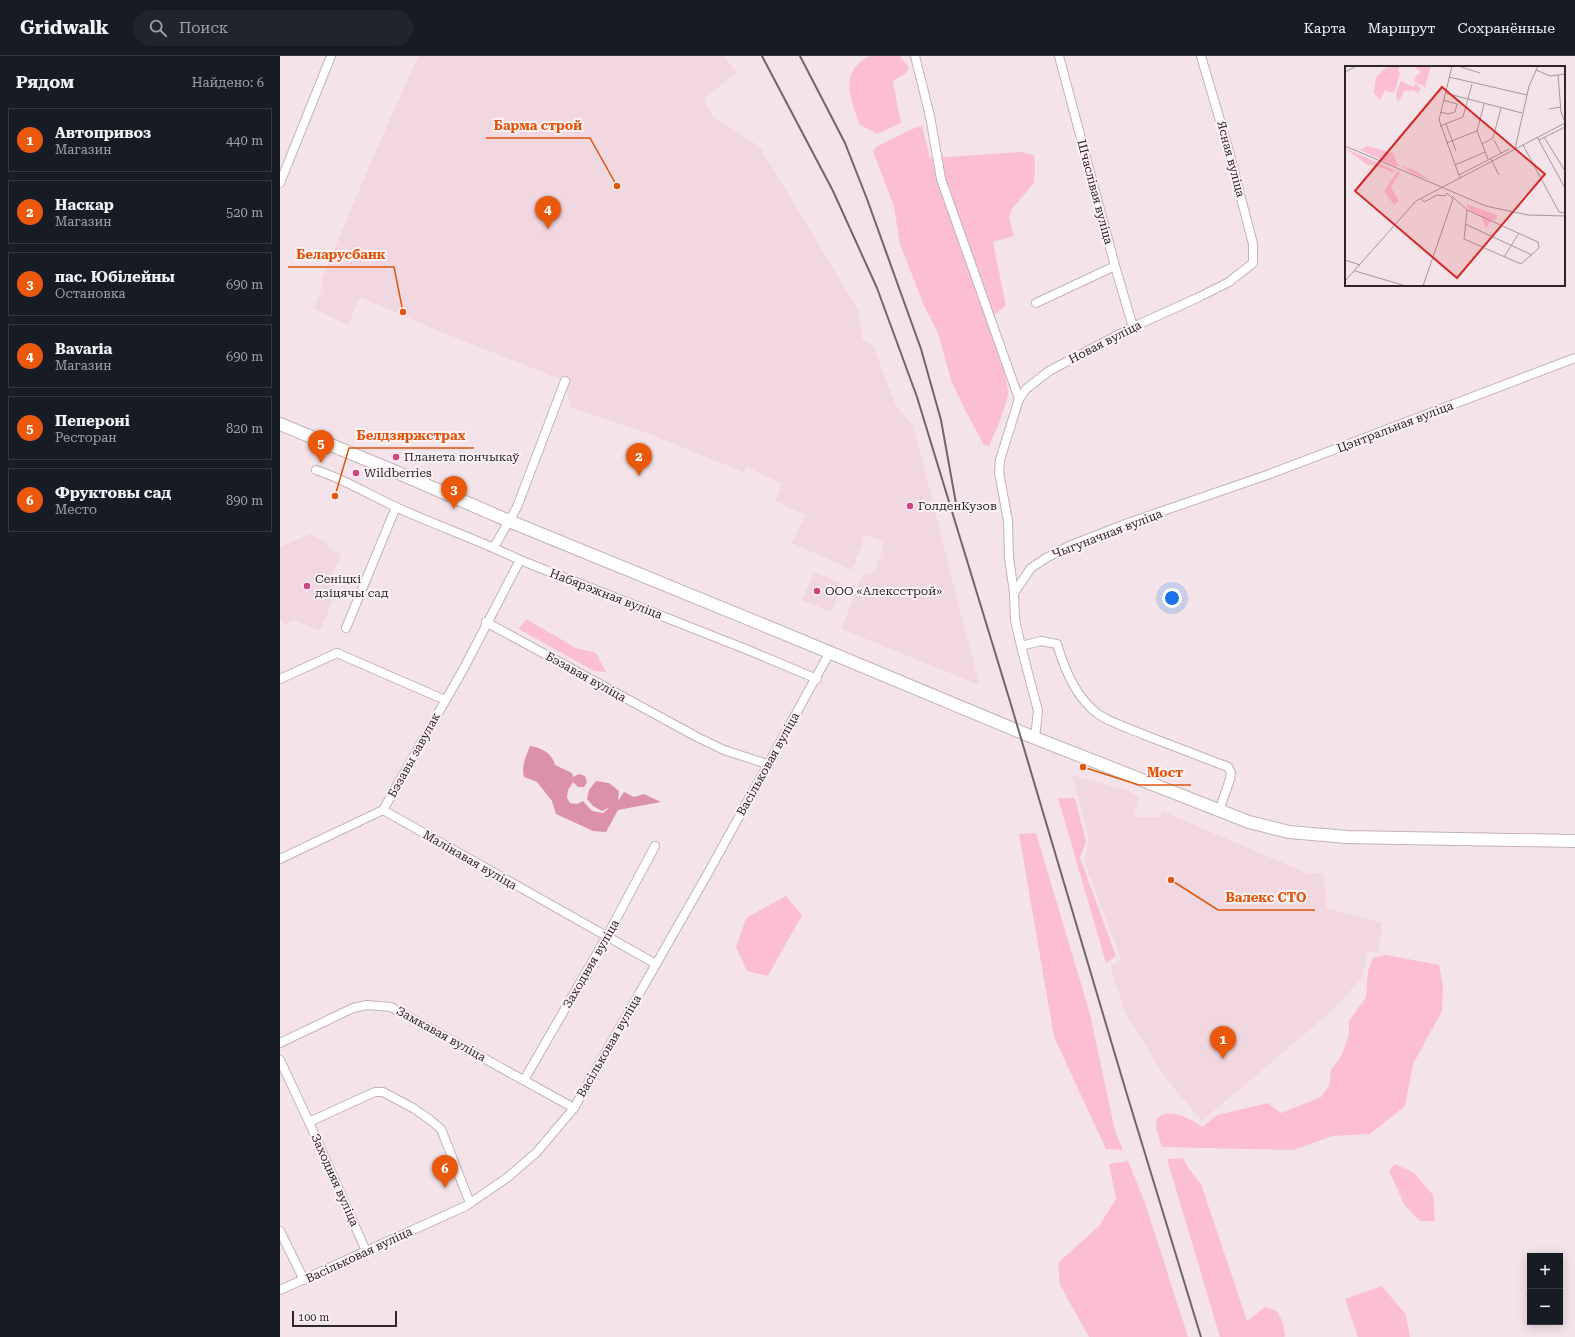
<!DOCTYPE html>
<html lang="ru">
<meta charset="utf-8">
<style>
body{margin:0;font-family:"Roboto Serif",serif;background:#20242c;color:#f1f3f6}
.controls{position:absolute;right:12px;bottom:12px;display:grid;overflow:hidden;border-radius:0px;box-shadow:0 2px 10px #0003}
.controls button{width:36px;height:36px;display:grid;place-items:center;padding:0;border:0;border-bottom:1px solid #363941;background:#171b24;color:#f1f3f6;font:20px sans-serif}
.scale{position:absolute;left:12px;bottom:10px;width:105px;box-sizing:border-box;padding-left:4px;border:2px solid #2d2729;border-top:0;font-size:11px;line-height:14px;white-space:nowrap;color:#2d2729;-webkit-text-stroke:3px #fff2f6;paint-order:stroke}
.you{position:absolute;left:892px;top:542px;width:14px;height:14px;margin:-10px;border:3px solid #fff;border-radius:50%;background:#1a73e8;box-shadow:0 0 0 6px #1a73e833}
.badge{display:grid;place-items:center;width:26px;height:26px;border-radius:50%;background:#ea580c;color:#fff;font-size:13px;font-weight:700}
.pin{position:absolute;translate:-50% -33px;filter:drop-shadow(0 1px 2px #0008)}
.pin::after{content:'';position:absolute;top:21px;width:14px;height:12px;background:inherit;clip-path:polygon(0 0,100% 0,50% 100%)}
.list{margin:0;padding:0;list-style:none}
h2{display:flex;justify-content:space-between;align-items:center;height:52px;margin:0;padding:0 16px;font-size:17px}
h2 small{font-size:13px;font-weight:400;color:#9ea1a6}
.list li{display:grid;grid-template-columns:26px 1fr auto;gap:12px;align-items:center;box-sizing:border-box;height:64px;margin:0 8px 8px;padding:0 8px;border:1px solid #363941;border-radius:0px}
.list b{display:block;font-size:15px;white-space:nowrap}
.list p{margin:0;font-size:13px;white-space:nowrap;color:#9ea1a6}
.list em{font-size:13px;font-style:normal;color:#9ea1a6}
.icon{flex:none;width:22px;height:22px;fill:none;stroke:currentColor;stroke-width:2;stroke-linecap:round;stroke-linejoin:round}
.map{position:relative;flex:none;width:1295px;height:1281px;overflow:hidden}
header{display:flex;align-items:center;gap:24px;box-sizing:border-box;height:56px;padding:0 20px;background:#171b24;border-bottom:1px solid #363941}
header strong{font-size:19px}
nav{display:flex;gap:22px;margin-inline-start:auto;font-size:14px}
.search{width:280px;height:36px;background:#20242c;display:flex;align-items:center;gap:10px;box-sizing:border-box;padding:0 14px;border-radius:22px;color:#9ea1a6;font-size:15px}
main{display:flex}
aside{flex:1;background:#171b24}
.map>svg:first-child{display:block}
.built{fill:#f1d8e0}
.green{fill:#fcbed3}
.water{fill:#dc90ab}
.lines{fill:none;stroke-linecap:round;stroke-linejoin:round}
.street-casing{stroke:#c3b3b8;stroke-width:10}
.secondary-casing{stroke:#c3b3b8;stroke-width:14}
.street{stroke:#fff;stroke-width:8}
.secondary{stroke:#fff;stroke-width:12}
.rail{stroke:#70676a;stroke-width:2}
.poi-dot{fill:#cd4581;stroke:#fff2f6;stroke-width:1.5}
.labels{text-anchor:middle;stroke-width:4;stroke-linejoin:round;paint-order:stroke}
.street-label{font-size:12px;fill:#2d2729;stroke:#fff2f6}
.poi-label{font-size:12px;fill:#2d2729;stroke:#fff2f6;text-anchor:start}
.inset-road{fill:none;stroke:#a4989c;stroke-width:1}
.view{fill:#d62828;fill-opacity:0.15;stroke:#d62828;stroke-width:2}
.inset-edge{fill:none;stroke:#2d2729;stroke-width:2}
.leader{fill:none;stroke:#df560d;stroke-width:1.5}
.callout-dot{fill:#df560d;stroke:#fff2f6;stroke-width:1.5}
.callout-label{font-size:13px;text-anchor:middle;font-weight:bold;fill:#df560d;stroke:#fff2f6;stroke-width:4;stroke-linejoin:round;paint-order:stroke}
</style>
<header>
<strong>Gridwalk</strong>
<div class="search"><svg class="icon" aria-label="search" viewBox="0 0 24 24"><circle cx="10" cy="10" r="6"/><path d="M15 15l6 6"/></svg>Поиск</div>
<nav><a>Карта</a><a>Маршрут</a><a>Сохранённые</a></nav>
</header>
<main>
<aside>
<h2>Рядом<small>Найдено: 6</small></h2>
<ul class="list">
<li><span class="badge">1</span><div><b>Автопривоз</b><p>Магазин</p></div><em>440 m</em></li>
<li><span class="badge">2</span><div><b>Наскар</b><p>Магазин</p></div><em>520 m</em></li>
<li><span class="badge">3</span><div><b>пас. Юбілейны</b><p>Остановка</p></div><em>690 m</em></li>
<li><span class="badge">4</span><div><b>Bavaria</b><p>Магазин</p></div><em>690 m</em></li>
<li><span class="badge">5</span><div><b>Пепероні</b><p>Ресторан</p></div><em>820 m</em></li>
<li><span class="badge">6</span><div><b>Фруктовы сад</b><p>Место</p></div><em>890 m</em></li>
</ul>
</aside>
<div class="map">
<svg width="1295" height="1281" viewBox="0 0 1295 1281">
<rect width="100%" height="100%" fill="#f4e4e9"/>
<g class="built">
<polygon points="138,0 444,0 457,17 424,42 432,60 479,90 578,253 583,284 593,289 616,350 633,369 699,629 564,574 562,571 582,520 595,516 605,486 584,479 582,483 584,484 572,514 512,487 525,459 495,445 502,428 467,411 463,416 365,376 291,352 285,325 163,277 80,241 68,269 34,253 44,226 41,224 94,99"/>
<polygon points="30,478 46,486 50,493 61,498 51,522 56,536 40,575 14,564 4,569 0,562 0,491"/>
<polygon points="534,516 563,528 551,556 522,544"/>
<polygon points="792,719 846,734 859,740 854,761 880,761 882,755 1029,818 1043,817 1047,852 1102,867 1098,897 1088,896 1081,923 1053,954 922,1065 885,1021 846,958 830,911 841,903 804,805 809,783"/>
</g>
<g class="green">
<path d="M589,0H620L629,12L626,17L613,25L621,67L597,78L579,68C571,41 558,17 589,0Z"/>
<path d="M642,70L650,102L741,96L754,99L755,110L754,127L731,154L729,162L734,180L713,186L726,250L712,260L707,266C714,287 727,315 728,337C728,347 714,380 709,390L704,389L684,352L671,324L658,277L643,247L620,188L614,151L593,95L596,91L632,73Z"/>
<polygon points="246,563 296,592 316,597 326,616 314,615 239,573"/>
<polygon points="778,742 795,742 806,785 800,802 836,900 826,907"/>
<polygon points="756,777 810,958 835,1075 843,1094 826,1093 774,981 739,778"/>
<polygon points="506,840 522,859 488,920 467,915 456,891 466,862"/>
<path d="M1106,899L1159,909L1163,930L1162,955L1133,1008L1125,1050L1090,1078L1053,1080L1013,1094L882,1091L876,1073L877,1062C889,1051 910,1062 922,1071L937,1059L988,1047L1001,1057L1041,1041L1049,1030L1051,1014L1061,1000L1069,980V965L1086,941L1088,915L1093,902Z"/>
<polygon points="903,1102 909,1113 921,1128 967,1265 985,1251 997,1255 1003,1267 1005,1279 1004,1281 940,1281 887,1103"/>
<polygon points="848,1105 865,1147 908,1281 809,1281 780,1229 778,1207 819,1170 836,1143 829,1108"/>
<polygon points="1115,1108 1134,1117 1153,1139 1155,1165 1140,1165 1125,1150 1109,1115"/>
<polygon points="1102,1230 1126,1259 1130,1281 1078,1281 1065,1243"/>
</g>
<path class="water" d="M250,690C262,692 272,697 275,709L292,717L293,721L299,718L305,720L307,726L304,731H298L293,726L288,734L287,742L290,747L297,748L303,745L312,755L323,757L330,751L322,755L313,750L307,743L309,734L316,725L329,727L339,735L338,745L344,736L354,741L364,738L381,746L338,754L326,776L313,775L276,758L272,745L257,726L244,721C241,710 246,700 250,690Z"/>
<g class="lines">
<g class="street-casing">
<g id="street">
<polyline points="635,0 650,60 661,123 739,343"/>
<polyline points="779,0 835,210 853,271"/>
<polyline points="0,127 51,0"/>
<polyline points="756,247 835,210"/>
<path d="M36,414C64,423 90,439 116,451C157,470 199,484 240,504L468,594L537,623"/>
<polyline points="214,491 237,451 285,325"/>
<polyline points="734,537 729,502 728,465 719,416 720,404 739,343 746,333 769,315 853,271 917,242 949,226 973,207 973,188 947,88 921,0"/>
<polyline points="206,566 417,681 444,694 487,708"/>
<polyline points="66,572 116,451"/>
<polyline points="741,590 758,655 755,682"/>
<polyline points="0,623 57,597 165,644"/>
<polyline points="103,754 184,612 240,504"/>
<path d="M939,755L950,723L951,717L948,711C919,700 891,689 862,678C849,672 829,666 818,658C796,642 784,612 777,588L761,585L741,590L735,564L734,537L751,512L766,502L789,490L848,467L987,419L1295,302"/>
<polyline points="0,803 103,754 376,908"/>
<polyline points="0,987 73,952 87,949 111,951 294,1052"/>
<polyline points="0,1004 29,1066"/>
<polyline points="244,1024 327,880 375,790"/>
<polyline points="0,1175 24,1224"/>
<polyline points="86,1195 29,1066 86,1040 95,1036 103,1036 133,1052 149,1063 161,1073 190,1147"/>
<polyline points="0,1234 186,1150 228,1121 256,1097 294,1052 428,817 550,596"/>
</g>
</g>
<g class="secondary-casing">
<polyline id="secondary" points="0,368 114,415 229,465 503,577 755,682 969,766 1009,776 1067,781 1295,785"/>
</g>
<use href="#street" class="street"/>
<use href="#secondary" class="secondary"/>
<g class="rail">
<polyline points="482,0 553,135 597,232 637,341 729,642 845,1032 921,1281"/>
<polyline points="520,0 565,87 587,143 641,293 661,364 677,453"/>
</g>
</g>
<g class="poi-dot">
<circle cx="116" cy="401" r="4"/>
<circle cx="76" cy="417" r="4"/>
<circle cx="630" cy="450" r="4"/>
<circle cx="27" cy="530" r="4"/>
<circle cx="537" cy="535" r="4"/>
</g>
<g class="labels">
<g class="street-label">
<text transform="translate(951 103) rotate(75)" y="4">Ясная вуліца</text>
<text transform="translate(815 136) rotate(75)" y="4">Шчаслівая вуліца</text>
<text transform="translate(825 286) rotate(-27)" y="4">Новая вуліца</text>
<text transform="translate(1115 371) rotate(-21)" y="4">Цэнтральная вуліца</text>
<text transform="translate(827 478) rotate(-21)" y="4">Чыгуначная вуліца</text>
<text transform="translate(326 538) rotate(21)" y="4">Набярэжная вуліца</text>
<text transform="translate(306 621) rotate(29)" y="4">Бэзавая вуліца</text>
<text transform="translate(134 699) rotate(-61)" y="4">Бэзавы завулак</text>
<text transform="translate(488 708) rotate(-61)" y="4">Васільковая вуліца</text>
<text transform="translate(190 804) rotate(30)" y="4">Малінавая вуліца</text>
<text transform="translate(311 908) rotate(-60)" y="4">Заходняя вуліца</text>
<text transform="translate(161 978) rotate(29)" y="4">Замкавая вуліца</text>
<text transform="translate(329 990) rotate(-60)" y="4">Васільковая вуліца</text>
<text transform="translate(55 1124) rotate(66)" y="4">Заходняя вуліца</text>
<text transform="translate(79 1199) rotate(-25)" y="4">Васільковая вуліца</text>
</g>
<g class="poi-label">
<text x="124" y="405">Планета пончыкаў</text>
<text x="84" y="421">Wildberries</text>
<text x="638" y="454">ГолденКузов</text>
<text x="35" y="527">Сеніцкі<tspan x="35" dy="14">дзіцячы сад</tspan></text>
<text x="545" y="539">ООО «Алексстрой»</text>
</g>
</g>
<g transform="translate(1065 10)">
<rect width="220" height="220" fill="#f4e4e9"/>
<path d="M42,0H56L53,3L55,8L49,27L40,24L35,34L29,27L31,11ZM69,0H86L80,21L70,16L69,12L76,6ZM56,15L68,21L71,18L76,22L73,27L68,24L59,25L55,34L52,35L51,27ZM0,77L16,84L22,80L48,87L52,98L55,100H49ZM0,82L13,88L51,105L47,106L33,100L30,103L28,98L24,100ZM56,100L69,104L87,115L68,108ZM53,105L55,107L46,121L54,135L49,139L40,127V123ZM121,138L152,149L151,155L148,153L141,162L137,152L123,143Z" fill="#fcbed3"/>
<path class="inset-road" d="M107,0L94,54L115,112M113,0L135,7M191,4L205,10L220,8M0,6L12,0M213,9L216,46L220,56M104,11L182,29M100,27L177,47M204,43L216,41M95,46L103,48L110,46L112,38L98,34M101,58L111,85M95,60L118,51L127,18M132,65L143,93M192,71L220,122M199,71L220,105M149,74L156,87M194,74L220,61M101,77L132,65L139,38M137,78L148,72L156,42M178,79L214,146L220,147M0,80L141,140L183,149L220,150M170,83L184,20L193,0M146,93L154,109M110,99L140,86M114,109L164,83M107,130L122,144L119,173L176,198L194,182L193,176L122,144M76,132L79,136L92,129L100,130L102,127L108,133L78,220M120,158L187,189M159,191L174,167M0,194L15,199M10,205L61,220M0,215L71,135L220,57"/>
<path class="view" d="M97,21L200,108L112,212L10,125Z"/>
<rect width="220" height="220" class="inset-edge"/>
</g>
<path class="leader" d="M337 130L310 82H206M123 256L114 211H8M55 440L69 392H194M803 711L859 729H911M891 824L938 854H1035"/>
<g class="callout-dot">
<circle cx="337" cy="130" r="4"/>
<circle cx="123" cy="256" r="4"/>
<circle cx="55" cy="440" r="4"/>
<circle cx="803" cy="711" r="4"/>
<circle cx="891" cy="824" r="4"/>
</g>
<g class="callout-label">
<text x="258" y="74">Барма строй</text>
<text x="61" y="203">Беларусбанк</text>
<text x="131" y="384">Белдзяржстрах</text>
<text x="885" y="721">Мост</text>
<text x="986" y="846">Валекс СТО</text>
</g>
</svg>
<div class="controls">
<button>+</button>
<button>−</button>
</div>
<div class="scale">100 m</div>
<div class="you"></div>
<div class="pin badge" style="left:943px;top:1003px">1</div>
<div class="pin badge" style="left:359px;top:420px">2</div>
<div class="pin badge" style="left:174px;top:453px">3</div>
<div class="pin badge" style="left:268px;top:173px">4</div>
<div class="pin badge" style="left:41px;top:407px">5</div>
<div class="pin badge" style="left:165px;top:1132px">6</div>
</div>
</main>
